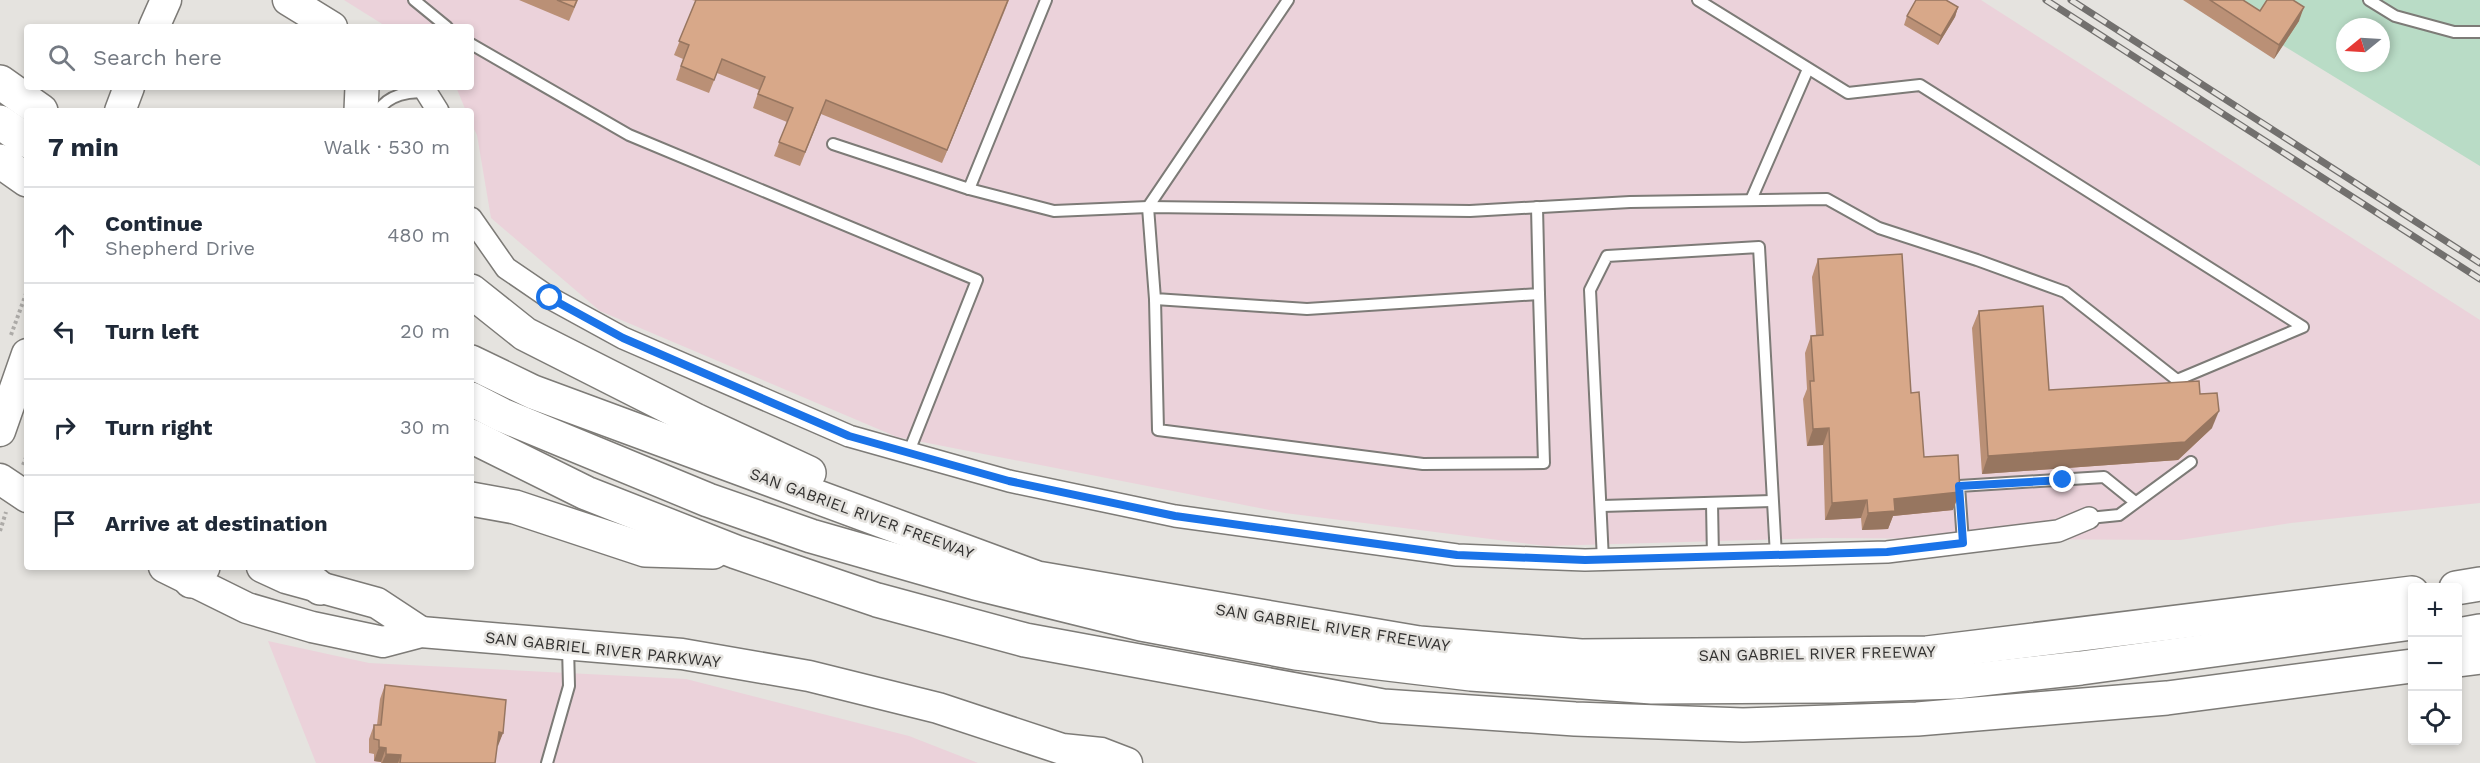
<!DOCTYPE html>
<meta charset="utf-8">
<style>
body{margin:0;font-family:"Work Sans",sans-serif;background:#f2f2f3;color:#1f2937}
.controls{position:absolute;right:18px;bottom:18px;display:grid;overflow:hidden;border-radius:6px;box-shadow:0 3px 9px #0003}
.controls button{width:54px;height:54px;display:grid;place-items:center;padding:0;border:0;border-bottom:2px solid #e0e1e3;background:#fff;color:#1f2937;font:30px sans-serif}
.compass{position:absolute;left:2336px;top:18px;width:54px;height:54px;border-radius:50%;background:#fff;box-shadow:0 3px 9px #0003;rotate:252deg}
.stop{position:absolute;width:18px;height:18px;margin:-14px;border:4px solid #1a73e8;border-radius:50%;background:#fff}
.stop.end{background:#1a73e8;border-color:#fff;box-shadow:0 2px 6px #0008}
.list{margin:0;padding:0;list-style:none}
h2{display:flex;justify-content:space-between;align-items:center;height:78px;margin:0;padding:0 24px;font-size:26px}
h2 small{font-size:20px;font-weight:400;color:#747a83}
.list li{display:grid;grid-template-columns:39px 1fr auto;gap:18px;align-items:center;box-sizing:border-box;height:96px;padding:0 24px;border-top:2px solid #e0e1e3}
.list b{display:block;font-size:22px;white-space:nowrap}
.list p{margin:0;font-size:20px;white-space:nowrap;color:#747a83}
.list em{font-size:20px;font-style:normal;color:#747a83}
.icon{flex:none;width:33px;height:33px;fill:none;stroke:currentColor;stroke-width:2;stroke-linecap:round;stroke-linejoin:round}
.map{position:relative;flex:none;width:2480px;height:763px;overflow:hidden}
.search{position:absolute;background:#fff;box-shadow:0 3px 9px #0003;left:24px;top:24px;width:450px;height:66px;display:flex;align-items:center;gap:15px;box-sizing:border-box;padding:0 21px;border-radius:6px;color:#747a83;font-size:22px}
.panel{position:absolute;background:#fff;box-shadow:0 3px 9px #0003;left:24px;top:108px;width:450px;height:462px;border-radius:6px}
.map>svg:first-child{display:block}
.industrial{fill:#ebd2da}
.green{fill:#b9dcc6;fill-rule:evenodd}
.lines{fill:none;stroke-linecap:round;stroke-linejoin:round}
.service-casing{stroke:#7d7b77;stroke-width:14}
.minor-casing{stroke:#7d7b77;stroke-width:24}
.secondary-casing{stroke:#7d7b77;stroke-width:33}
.motorway-casing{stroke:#7d7b77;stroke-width:36}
.path{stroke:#adaba8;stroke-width:4;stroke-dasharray:3 3;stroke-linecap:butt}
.service{stroke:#fff;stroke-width:10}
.minor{stroke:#fff;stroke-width:21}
.secondary{stroke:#fff;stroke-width:30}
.motorway{stroke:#fff;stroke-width:33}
.rail-casing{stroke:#72706e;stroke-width:7}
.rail{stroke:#e5e3df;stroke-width:4.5;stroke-dasharray:14;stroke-linecap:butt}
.wall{fill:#ba9076}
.shaded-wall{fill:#977660}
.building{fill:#d8a889;stroke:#977660;stroke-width:1.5}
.route{stroke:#1a73e8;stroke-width:8}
.labels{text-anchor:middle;stroke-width:5;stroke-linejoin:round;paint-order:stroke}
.street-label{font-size:16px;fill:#323130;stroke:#e5e3df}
</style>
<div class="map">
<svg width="2480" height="763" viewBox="0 0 2480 763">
<rect width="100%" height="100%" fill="#e5e3df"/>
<g class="industrial">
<polygon points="344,0 1981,0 2480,320 2480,503 2291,523 2180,540 1824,538 1546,546 1285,513 897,437 600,311 491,218 477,135 471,123 471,111 466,111 456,87 471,87 471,27 387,27"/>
<polygon points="268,641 369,663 686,679 909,736 978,763 316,763"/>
</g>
<path class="green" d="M2209,0H2480V166ZM2345,27H2381V63H2345Z"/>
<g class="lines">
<g class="service-casing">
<g id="service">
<polyline points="414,0 447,27"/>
<polyline points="1288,0 1148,207 1155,299 1307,309 1539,294 1537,207"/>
<polyline points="2369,0 2395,16 2454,32 2480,32"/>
<polyline points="471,44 629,135 977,280 908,454"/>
<path d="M378,111C388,95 410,90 428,93"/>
<polyline points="833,144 969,189 1046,0"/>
<polyline points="969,189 1054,211 1148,207 1470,211 1630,202 1827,199 1879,228 1977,260 2065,292 2177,380 2303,327 1920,85 1848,93 1698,0"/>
<polyline points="1751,200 1808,69"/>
<polyline points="1155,299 1158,430 1423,464 1544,463 1539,294"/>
<polyline points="1712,503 1713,558"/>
<polyline points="1602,506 1772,501"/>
<polyline points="2089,518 2119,515 2191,462"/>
<polyline points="1963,542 1959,486 2104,477 2135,502"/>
<polyline points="1603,560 1590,290 1607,256 1759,247 1776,556"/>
<polyline points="547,763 569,686 568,647"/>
</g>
</g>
<g class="minor-casing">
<g id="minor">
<polyline points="423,87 438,111"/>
<polyline points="471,218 506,268 550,298 623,338 849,436 1009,481 1175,516 1457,555 1585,560 1887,552 2058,531 2089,518"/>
</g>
</g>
<g class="secondary-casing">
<g id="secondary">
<polyline points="288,0 332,27"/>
<polyline points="154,27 166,0"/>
<polyline points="120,111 129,87"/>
<polyline points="0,431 27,354"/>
<polyline points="0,479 27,497"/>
<polyline points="164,567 247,608 312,627 383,642 421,632 682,654 809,676 938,708 1062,749 1101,753 1127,763"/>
<polyline points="262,567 286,578 377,603 421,632"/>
</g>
</g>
<g class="motorway-casing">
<g id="motorway">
<polyline points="0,82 41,111"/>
<polyline points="361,111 362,87"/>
<polyline points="0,122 27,141"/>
<polyline points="0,161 27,180"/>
<polyline points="471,291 525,334 695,420 809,473"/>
<polyline points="471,362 533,392 1037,578 1419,643 1581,656 1927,653 2412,593"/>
<polyline points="471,399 502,415 708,500 811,536 975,583 1141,624 1296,653 1471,674 1652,687 1832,686 1955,682 2081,668 2412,623"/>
<polyline points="471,436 586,493 736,552 877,600 1025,640 1383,706 1575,719 1743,725 1917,719 2167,698 2412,666"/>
<polyline points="471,499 515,507 645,550 713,552"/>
<polyline points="294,567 320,588"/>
<polyline points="191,581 203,567"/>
<polyline points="2456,588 2480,584"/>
<polyline points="2458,635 2480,631"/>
<polyline points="2458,660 2480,657"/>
</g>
</g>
<g class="path">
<polyline points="11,335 27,291"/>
<polyline points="23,465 27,455"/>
<polyline points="0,531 6,512"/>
</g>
<use href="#service" class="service"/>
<use href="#minor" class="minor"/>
<use href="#secondary" class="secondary"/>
<use href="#motorway" class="motorway"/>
<g class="rail-casing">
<g id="rail">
<polyline points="2046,0 2480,279"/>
<polyline points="2071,0 2480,263"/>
</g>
</g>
<use href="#rail" class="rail"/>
</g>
<g class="wall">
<polygon points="519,0 578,0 569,21"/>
<polygon points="692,0 1009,0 942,163 821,114 800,166 774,156 787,122 753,108 759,90 717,73 709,93 676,80 683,59 674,55 696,1"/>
<polygon points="2183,0 2243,0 2260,11 2299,21 2274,59"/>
<polygon points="1958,7 1955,17 1938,45 1904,25 1907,16"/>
<polygon points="1818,259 1911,393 1924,457 1953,510 1893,516 1888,529 1862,530 1861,518 1825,520 1823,445 1807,446 1803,399 1807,389 1805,353 1811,336 1816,335 1812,277"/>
<polygon points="1979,311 2049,390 2200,394 2212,428 2178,460 1982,474 1972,328"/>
<polygon points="385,685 503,733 497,746 495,763 381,763 381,762 374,761 374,754 369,753 369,739 374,725 377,725 380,699"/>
</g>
<g class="shaded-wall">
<polygon points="1009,0 1005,10 942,163 947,150"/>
<polygon points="1958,7 1955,17 1938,45 1941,36"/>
<polygon points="2304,7 2299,21 2274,59 2279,45"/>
<polygon points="2219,411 2212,428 2178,460 1982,474 1988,456"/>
<polygon points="1829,428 1823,445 1807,446 1813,429"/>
<polygon points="1960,492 1953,510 1893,516 1888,529 1862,530 1868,513 1894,499"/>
<polygon points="1867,500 1861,518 1825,520 1832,503"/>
<polygon points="499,732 503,733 498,746 494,746"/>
<polygon points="379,747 386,748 381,762 374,761"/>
<polygon points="386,754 401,755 398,763 382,763"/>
</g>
<g class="building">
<polygon points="557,0 577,0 574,7"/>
<polygon points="696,0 1008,0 947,150 826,100 805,152 779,142 793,108 758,94 765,77 722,59 714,80 681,66 689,45 679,41"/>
<polygon points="1916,0 1946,0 1958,7 1941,36 1907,16"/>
<polygon points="2210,0 2243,0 2260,11 2267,0 2293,0 2304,7 2279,45"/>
<polygon points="1902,254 1911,393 1919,392 1924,457 1958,455 1960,492 1894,499 1895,511 1868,513 1867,500 1832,503 1829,428 1813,429 1810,381 1814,381 1811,336 1823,335 1818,259"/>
<polygon points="2043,306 2049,390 2199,381 2200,394 2217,393 2219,411 2185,442 1988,456 1979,311"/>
<polygon points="385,685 506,700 503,733 499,732 495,763 400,763 401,755 386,754 386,748 379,747 379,740 374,739 374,725 381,725"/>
</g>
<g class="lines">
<polyline class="route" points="550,298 623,338 849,436 1009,481 1175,516 1457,555 1585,560 1887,552 1963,543 1959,486 2063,480"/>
</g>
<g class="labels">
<g class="street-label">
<text transform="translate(862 513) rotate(20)" y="6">SAN GABRIEL RIVER FREEWAY</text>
<text transform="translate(1333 627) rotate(9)" y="6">SAN GABRIEL RIVER FREEWAY</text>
<text transform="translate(603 649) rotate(6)" y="6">SAN GABRIEL RIVER PARKWAY</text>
<text transform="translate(1817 653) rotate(-1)" y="6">SAN GABRIEL RIVER FREEWAY</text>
</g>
</g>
</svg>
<div class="controls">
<button>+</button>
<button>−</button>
<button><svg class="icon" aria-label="locate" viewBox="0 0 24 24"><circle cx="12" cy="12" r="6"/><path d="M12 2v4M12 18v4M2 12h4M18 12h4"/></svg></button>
</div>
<svg class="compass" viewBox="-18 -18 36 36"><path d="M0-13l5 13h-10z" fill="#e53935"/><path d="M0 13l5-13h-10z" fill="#747a83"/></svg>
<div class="stop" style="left:550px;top:298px"></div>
<div class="stop end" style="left:2063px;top:480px"></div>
<div class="search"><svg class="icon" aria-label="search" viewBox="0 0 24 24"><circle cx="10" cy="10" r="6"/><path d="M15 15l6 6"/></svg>Search here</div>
<section class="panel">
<h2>7 min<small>Walk · 530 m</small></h2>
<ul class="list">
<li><svg class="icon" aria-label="ahead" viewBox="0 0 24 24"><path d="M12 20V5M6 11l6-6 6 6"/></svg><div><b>Continue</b><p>Shepherd Drive</p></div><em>480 m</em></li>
<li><svg class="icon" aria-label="left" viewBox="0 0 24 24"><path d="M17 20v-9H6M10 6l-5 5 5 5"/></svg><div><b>Turn left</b></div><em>20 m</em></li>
<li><svg class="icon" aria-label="right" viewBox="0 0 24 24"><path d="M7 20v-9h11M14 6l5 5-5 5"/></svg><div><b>Turn right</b></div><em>30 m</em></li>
<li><svg class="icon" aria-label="arrive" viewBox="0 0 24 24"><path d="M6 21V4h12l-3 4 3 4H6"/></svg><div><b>Arrive at destination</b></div></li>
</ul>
</section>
</div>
